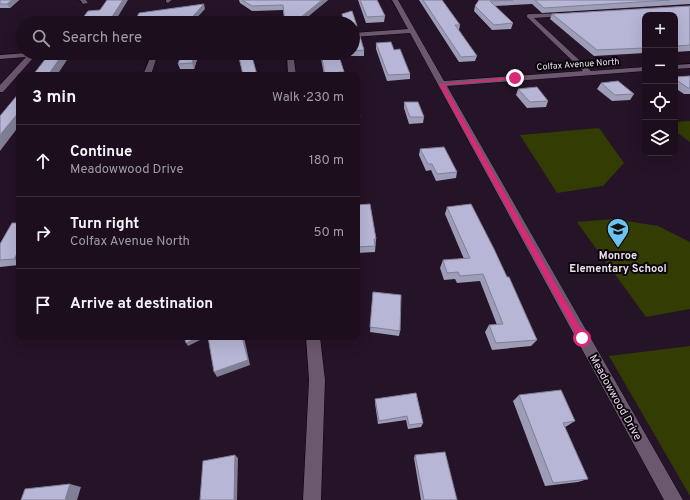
<!DOCTYPE html>
<meta charset="utf-8">
<style>
body{margin:0;font-family:Overpass,sans-serif;background:#291c2a;color:#f1f3f6}
.controls{position:absolute;right:12px;top:12px;display:grid;overflow:hidden;border-radius:8px;box-shadow:0 4px 16px #0002}
.controls button{width:36px;height:36px;display:grid;place-items:center;padding:0;border:0;border-bottom:1px solid #3a2e3b;background:#1c0e1d;color:#f1f3f6;font:20px sans-serif}
.stop{position:absolute;width:12px;height:12px;margin:-9px;border:3px solid #db2777;border-radius:50%;background:#fff}
.stop.end{background:#db2777;border-color:#fff;box-shadow:0 1px 4px #0008}
.list{margin:0;padding:0;list-style:none}
h2{display:flex;justify-content:space-between;align-items:center;height:52px;margin:0;padding:0 16px;font-size:17px}
h2 small{font-size:13px;font-weight:400;color:#a09ca4}
.list li{display:grid;grid-template-columns:26px 1fr auto;gap:12px;align-items:center;box-sizing:border-box;height:72px;padding:0 16px;border-top:1px solid #3a2e3b}
.list b{display:block;font-size:15px;white-space:nowrap}
.list p{margin:0;font-size:13px;white-space:nowrap;color:#a09ca4}
.list em{font-size:13px;font-style:normal;color:#a09ca4}
.icon{flex:none;width:22px;height:22px;fill:none;stroke:currentColor;stroke-width:2;stroke-linecap:round;stroke-linejoin:round}
.map{position:relative;flex:none;width:690px;height:500px;overflow:hidden}
.search{position:absolute;background:#1c0e1d;box-shadow:0 4px 16px #0002;left:16px;top:16px;width:344px;height:44px;display:flex;align-items:center;gap:10px;box-sizing:border-box;padding:0 14px;border-radius:22px;color:#a09ca4;font-size:15px}
.panel{position:absolute;background:#1c0e1d;box-shadow:0 4px 16px #0002;left:16px;top:72px;width:344px;height:268px;border-radius:8px}
.map>svg:first-child{display:block}
.green{fill:#333c03}
.lines{fill:none;stroke-linecap:round;stroke-linejoin:round}
.street-casing{stroke:#0d0110;stroke-width:1}
.street{fill:#6b576e;fill-rule:evenodd}
.wall{fill:#9d9db8}
.shaded-wall{fill:#807f96}
.building{fill:#b7b6d6;stroke:#807f96}
.route{fill:#db2777}
.labels{text-anchor:middle;stroke-width:4;stroke-linejoin:round;paint-order:stroke}
.far-street-label{font-size:9px;fill:#ebdfec;stroke:#0a040b}
.poi-label{font-size:11px;font-weight:bold;fill:#ebdfec;stroke:#0a040b}
.street-label{font-size:11px;fill:#ebdfec;stroke:#0a040b}
</style>
<div class="map">
<svg width="690" height="500" viewBox="0 0 690 500">
<rect width="100%" height="100%" fill="#251327"/>
<g class="green">
<polygon points="690,121 690,142 675,131 675,122"/>
<polygon points="599,128 624,163 603,186 557,193 520,135"/>
<polygon points="614,219 658,226 690,242 690,309 646,317 577,222"/>
<polygon points="690,346 690,496 609,356"/>
</g>
<g class="lines">
<g class="street-casing">
<g id="street">
<polygon points="80,0 86,0 88,3 83,4"/>
<polygon points="166,0 172,0 168,3 166,2"/>
<polygon points="392,0 398,0 444,81 583,71 527,17 527,15 529,14 569,13 569,15 567,16 534,18 591,71 645,67 645,71 447,86 683,500 664,500 410,33 353,37 353,33 408,29"/>
<polygon points="27,53 60,53 57,55 34,57 3,92 0,92 0,85 26,57 0,59 0,55"/>
<polygon points="152,53 158,53 151,75 143,75"/>
<polygon points="287,53 293,53 296,75 288,75"/>
<polygon points="690,64 690,68 675,69 675,65"/>
<polygon points="306,337 320,337 325,380 321,500 303,500 309,380"/>
</g>
</g>
<use href="#street" class="street"/>
</g>
<g class="wall">
<polygon points="0,0 19,0 10,8 0,8"/>
<polygon points="239,0 328,0 300,23 285,23 283,10 252,11 240,3"/>
<polygon points="358,0 377,0 385,16 384,22 366,23"/>
<polygon points="419,0 442,0 460,25 459,30 477,56 475,61 459,62"/>
<polygon points="479,0 690,0 690,4 542,13 532,4 494,6 513,23 511,29 492,30 474,11 475,6"/>
<polygon points="690,6 690,51 675,52 675,15 645,15 645,53 594,56 550,19 552,14"/>
<polygon points="352,11 357,26 357,31 353,32 353,23 343,23 342,19 342,14"/>
<polygon points="353,33 364,50 364,56 351,56 350,53 353,53"/>
<polygon points="376,43 394,50 410,74 410,79 387,81 376,49"/>
<polygon points="199,53 194,69 180,69 178,64"/>
<polygon points="320,53 338,53 344,72 344,75 324,75"/>
<polygon points="690,76 690,94 684,94 675,88 675,77"/>
<polygon points="601,83 634,94 630,100 612,101 597,89"/>
<polygon points="518,89 548,101 546,107 527,108 516,95"/>
<polygon points="404,102 424,117 423,123 409,124 404,108"/>
<polygon points="420,149 457,172 456,178 436,181 431,170 426,171 419,155"/>
<polygon points="357,205 376,239 375,252 357,253"/>
<polygon points="447,207 507,277 537,340 531,346 492,350 485,332 489,325 497,325 480,281 457,283 455,279 444,280 440,268 443,260 464,259 445,214"/>
<polygon points="19,223 19,265 0,267 0,244"/>
<polygon points="373,292 400,331 399,336 370,332"/>
<polygon points="519,395 575,421 567,426 565,427 588,479 578,482 545,486 513,401"/>
<polygon points="375,399 423,423 421,427 408,429 406,420 378,424 375,403"/>
<polygon points="415,455 457,500 421,500 414,458"/>
</g>
<g class="shaded-wall">
<polygon points="12,0 19,0 10,8 7,4"/>
<polygon points="123,0 128,0 114,23 108,23"/>
<polygon points="322,0 328,0 300,23 295,23 295,22"/>
<polygon points="204,4 205,9 192,23 187,23"/>
<polygon points="353,26 357,26 357,31 353,32"/>
<polygon points="195,53 199,53 194,69 192,63"/>
<polygon points="63,54 67,60 57,75 48,75"/>
<polygon points="19,112 19,126 0,151 0,135"/>
<rect x="357" y="116" width="3" height="6"/>
<polygon points="19,250 19,264 14,259"/>
<polygon points="200,337 206,337 188,346 186,343"/>
<polygon points="242,337 244,337 250,365 217,377 214,372"/>
<polygon points="235,455 238,458 237,500 234,500"/>
<polygon points="70,484 81,487 77,500 65,500"/>
</g>
<g class="building">
<polygon points="0,0 12,0 7,4 0,4"/>
<polygon points="107,0 123,0 108,23 79,23 88,11 100,10"/>
<polygon points="242,0 322,0 295,22 285,22 283,5 252,6"/>
<polygon points="360,0 377,0 385,16 367,17"/>
<polygon points="423,0 442,0 460,25 455,25 477,56 461,57"/>
<polygon points="479,0 513,0 490,1 513,23 494,25 475,6"/>
<polygon points="535,0 670,0 544,8"/>
<polygon points="204,4 187,23 134,23 139,13"/>
<polygon points="690,6 690,45 675,46 675,15 645,15 645,48 597,50 552,14"/>
<polygon points="352,11 357,26 353,26 353,23 344,23 342,14"/>
<polygon points="353,33 359,33 364,50 353,51"/>
<polygon points="391,42 394,50 400,49 410,74 388,75 376,43"/>
<polygon points="50,53 62,53 63,54 48,75 33,75"/>
<polygon points="182,53 195,53 192,63 178,64"/>
<polygon points="238,53 251,53 257,75 243,75"/>
<polygon points="321,53 338,53 344,72 339,72 340,75 325,75"/>
<polygon points="690,76 690,88 688,88 675,79 675,77"/>
<polygon points="618,81 634,94 615,95 601,83"/>
<polygon points="537,87 548,101 530,102 518,89"/>
<polygon points="19,93 19,112 0,135 0,116"/>
<polygon points="404,102 418,102 424,117 410,117"/>
<polygon points="357,110 360,116 357,116"/>
<polygon points="444,147 457,172 437,174 432,164 428,164 420,149"/>
<polygon points="370,204 376,239 374,239 375,246 357,247 357,205"/>
<polygon points="471,204 494,249 507,277 509,277 537,340 496,343 489,325 503,324 483,274 460,276 458,272 447,273 443,260 470,258 447,207"/>
<polygon points="12,223 19,223 19,250 14,259 0,260 0,244"/>
<polygon points="373,292 401,295 400,331 370,327"/>
<polygon points="184,337 200,337 186,343"/>
<polygon points="208,337 242,337 248,360 214,372"/>
<polygon points="561,390 575,421 563,423 588,479 553,483 519,395"/>
<polygon points="416,393 423,423 409,425 407,416 379,421 375,399"/>
<polygon points="445,452 457,500 424,500 415,455"/>
<polygon points="235,455 234,500 200,500 203,461"/>
<polygon points="70,484 65,500 21,500 25,489"/>
</g>
<polygon class="route" points="515,77 517,79 444,85 585,336 586,338 582,342 580,341 439,84"/>
<defs>
<g id="school-pin" transform="scale(1.15)"><path d="M0 17L-7.5 6A9.5 9.5 0 1 1 7.5 6Z" fill="#6cc3f2" stroke="#0a040b"/><path d="M0-5L7-2L0 1L-7-2ZM-4 1L0 2.5L4 1V4Q0 6-4 4Z" fill="#111"/></g>
</defs>
<g fill-rule="evenodd">
<use href="#school-pin" x="618" y="229"/>
</g>
<g class="labels">
<g class="far-street-label">
<text transform="translate(578 64) rotate(-4)" y="3">Colfax Avenue North</text>
</g>
<g class="poi-label">
<text x="618" y="259">Monroe<tspan x="618" dy="13">Elementary School</tspan></text>
</g>
<g class="street-label">
<text transform="translate(616 397) rotate(61)" y="4">Meadowwood Drive</text>
</g>
</g>
</svg>
<div class="controls">
<button>+</button>
<button>−</button>
<button><svg class="icon" aria-label="locate" viewBox="0 0 24 24"><circle cx="12" cy="12" r="6"/><path d="M12 2v4M12 18v4M2 12h4M18 12h4"/></svg></button>
<button><svg class="icon" aria-label="layers" viewBox="0 0 24 24"><path d="M12 4l9 5-9 5-9-5zM3 14l9 5 9-5"/></svg></button>
</div>
<div class="stop" style="left:582px;top:338px"></div>
<div class="stop end" style="left:515px;top:78px"></div>
<div class="search"><svg class="icon" aria-label="search" viewBox="0 0 24 24"><circle cx="10" cy="10" r="6"/><path d="M15 15l6 6"/></svg>Search here</div>
<section class="panel">
<h2>3 min<small>Walk · 230 m</small></h2>
<ul class="list">
<li><svg class="icon" aria-label="ahead" viewBox="0 0 24 24"><path d="M12 20V5M6 11l6-6 6 6"/></svg><div><b>Continue</b><p>Meadowwood Drive</p></div><em>180 m</em></li>
<li><svg class="icon" aria-label="right" viewBox="0 0 24 24"><path d="M7 20v-9h11M14 6l5 5-5 5"/></svg><div><b>Turn right</b><p>Colfax Avenue North</p></div><em>50 m</em></li>
<li><svg class="icon" aria-label="arrive" viewBox="0 0 24 24"><path d="M6 21V4h12l-3 4 3 4H6"/></svg><div><b>Arrive at destination</b></div></li>
</ul>
</section>
</div>
